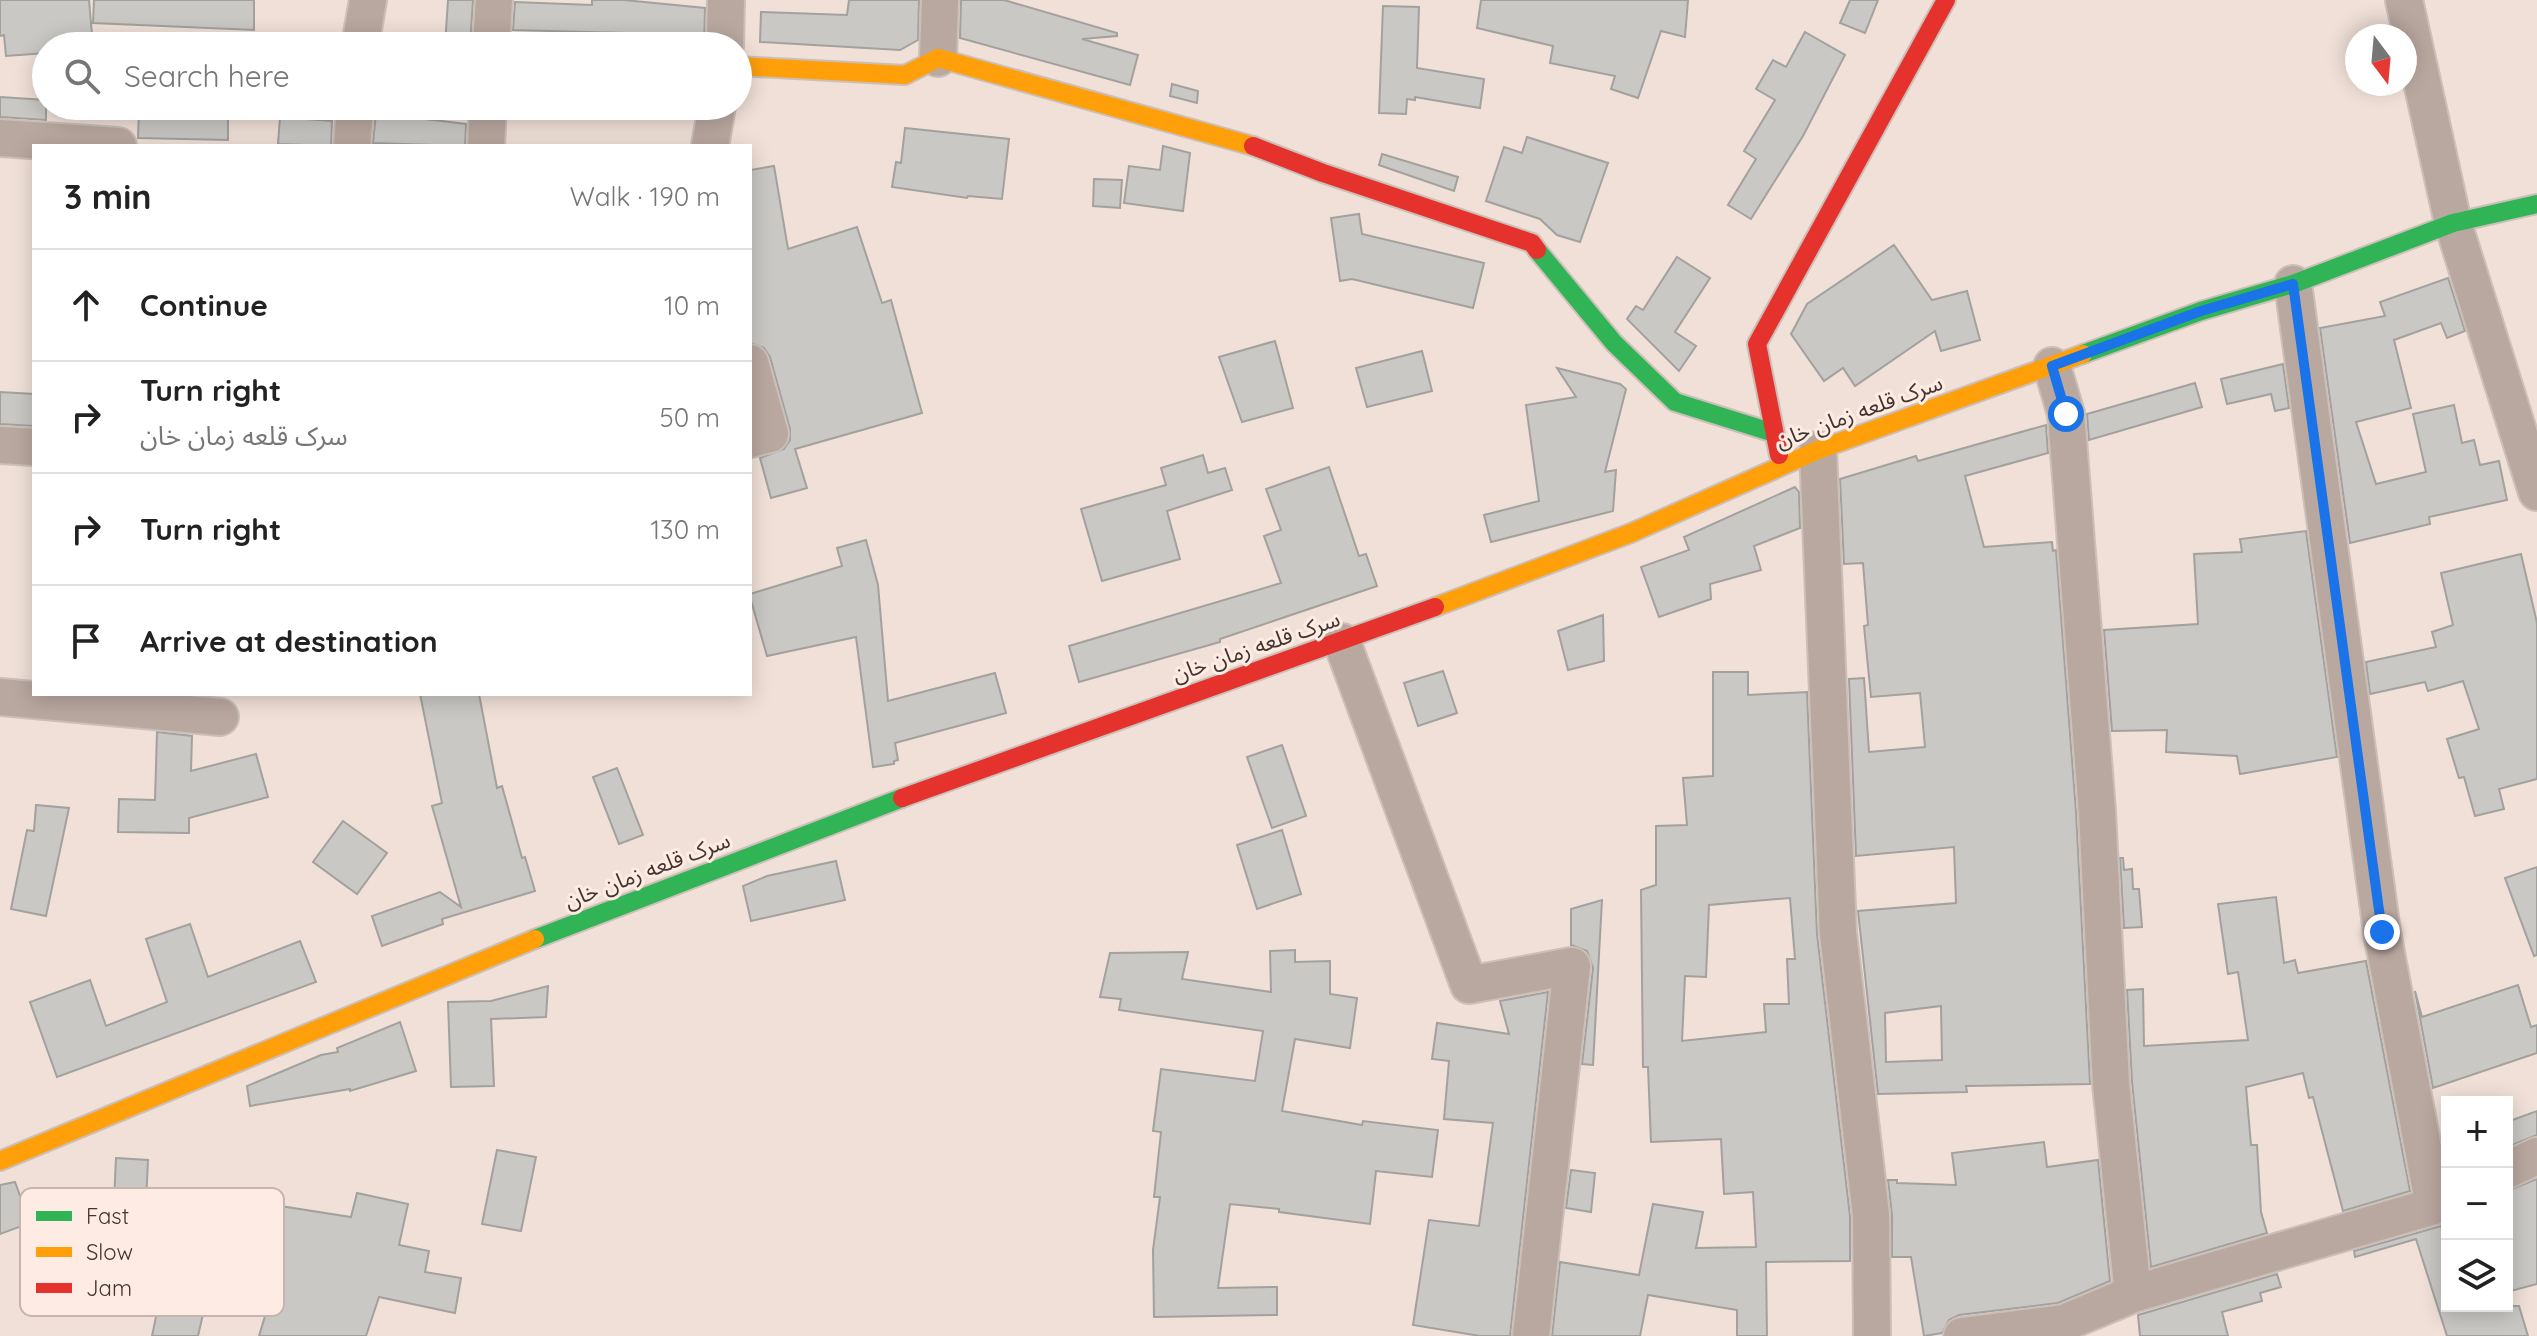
<!DOCTYPE html>
<meta charset="utf-8">
<style>
body{margin:0;font-family:Quicksand,"Noto Sans Arabic",sans-serif;background:#f6f6f6;color:#222}
.controls{position:absolute;right:24px;bottom:24px;display:grid;overflow:hidden;border-radius:0px;box-shadow:0 4px 20px #0003}
.controls button{width:72px;height:72px;display:grid;place-items:center;padding:0;border:0;border-bottom:2px solid #e0e0e0;background:#fff;color:#222;font:40px sans-serif}
.compass{position:absolute;left:2345px;top:24px;width:72px;height:72px;border-radius:50%;background:#fff;box-shadow:0 4px 20px #0003;rotate:164deg}
.stop{position:absolute;width:24px;height:24px;margin:-18px;border:6px solid #1a73e8;border-radius:50%;background:#fff}
.stop.end{background:#1a73e8;border-color:#fff;box-shadow:0 2px 8px #0008}
.list{margin:0;padding:0;list-style:none}
h2{display:flex;justify-content:space-between;align-items:center;height:104px;margin:0;padding:0 32px;font-size:34px}
h2 small{font-size:26px;font-weight:400;color:#767676}
.list li{display:grid;grid-template-columns:52px 1fr auto;gap:24px;align-items:center;box-sizing:border-box;height:112px;padding:0 32px;border-top:2px solid #e0e0e0}
.list b{display:block;font-size:30px;white-space:nowrap}
.list p{margin:0;font-size:26px;white-space:nowrap;color:#767676}
.list em{font-size:26px;font-style:normal;color:#767676}
.icon{flex:none;width:44px;height:44px;fill:none;stroke:currentColor;stroke-width:2;stroke-linecap:round;stroke-linejoin:round}
.map{position:relative;flex:none;width:2537px;height:1336px;overflow:hidden}
.search{position:absolute;background:#fff;box-shadow:0 4px 20px #0003;left:32px;top:32px;width:720px;height:88px;display:flex;align-items:center;gap:20px;box-sizing:border-box;padding:0 28px;border-radius:44px;color:#767676;font-size:30px}
.panel{position:absolute;background:#fff;box-shadow:0 4px 20px #0003;left:32px;top:144px;width:720px;height:552px;border-radius:0px}
.map>svg:first-child{display:block}
.building{fill:#c9c8c5;stroke:#a2a19e;stroke-width:2;fill-rule:evenodd}
.lines{fill:none;stroke-linecap:round;stroke-linejoin:round}
.street-casing{stroke:#cbbfb8;stroke-width:40}
.fast-casing{stroke:#cbbfb8;stroke-width:22}
.slow-casing{stroke:#cbbfb8;stroke-width:22}
.jam-casing{stroke:#cbbfb8;stroke-width:22}
.street{stroke:#b9a8a0;stroke-width:36}
.fast{stroke:#30b455;stroke-width:18}
.slow{stroke:#ff9f0a;stroke-width:18}
.jam{stroke:#e5322d;stroke-width:18}
.route{stroke:#1a73e8;stroke-width:10}
.labels{text-anchor:middle;stroke-width:6;stroke-linejoin:round;paint-order:stroke}
.street-label{font-size:22px;fill:#413530;stroke:#feece4}
.key{fill:#feece4;stroke:#c5b5ae;stroke-width:2}
.key-label{font-size:22px;fill:#413530}
</style>
<div class="map">
<svg width="2537" height="1336" viewBox="0 0 2537 1336">
<rect width="100%" height="100%" fill="#f0e0d8"/>
<g class="building">
<polygon points="0,0 89,0 93,46 46,46 46,53 6,56 4,35 0,36"/>
<polygon points="94,0 254,0 254,30 93,23"/>
<polygon points="448,0 473,0 470,46 445,46"/>
<polygon points="592,0 624,0 705,8 704,46 661,42 662,34 513,30 515,2 592,5"/>
<polygon points="849,0 919,0 918,40 900,50 760,42 761,12 847,15"/>
<polygon points="961,0 1004,0 1117,33 1117,36 1082,39 1138,55 1130,85 960,38"/>
<polygon points="1481,0 1688,0 1685,37 1661,31 1638,98 1611,89 1615,76 1550,63 1553,46 1477,28"/>
<polygon points="1850,0 1878,0 1865,33 1840,23"/>
<polygon points="1383,6 1419,7 1417,68 1484,79 1480,108 1415,97 1415,100 1407,99 1406,114 1379,113"/>
<polygon points="1805,32 1845,55 1803,136 1751,219 1728,205 1756,159 1744,151 1775,100 1756,89 1773,60 1786,67"/>
<polygon points="1172,84 1198,91 1197,103 1170,96"/>
<polygon points="0,97 46,100 46,120 0,117"/>
<polygon points="202,106 228,106 228,140 138,138 139,111 202,112"/>
<polygon points="376,113 466,124 465,146 373,143"/>
<polygon points="280,117 332,121 331,146 278,144"/>
<polygon points="905,128 1009,139 1002,199 968,196 967,198 892,187 896,162 901,163"/>
<polygon points="1527,137 1608,163 1580,242 1557,235 1540,219 1486,201 1504,147 1522,153"/>
<polygon points="1163,146 1190,153 1183,211 1124,203 1129,166 1160,170"/>
<polygon points="1382,154 1458,177 1454,191 1379,165"/>
<polygon points="774,166 788,249 857,227 882,303 891,300 922,413 795,449 807,488 771,498 760,458 784,449 790,440 790,429 770,357 764,348 750,343 750,170"/>
<polygon points="1094,179 1122,180 1120,208 1093,206"/>
<polygon points="1359,214 1362,234 1484,263 1473,308 1352,279 1340,281 1331,218"/>
<polygon points="1894,245 1932,300 1967,291 1980,340 1941,351 1935,331 1855,386 1843,368 1824,381 1791,334 1807,304"/>
<polygon points="1677,257 1710,278 1675,332 1696,346 1679,371 1627,319 1636,306 1643,310"/>
<polygon points="2448,278 2465,331 2447,338 2441,323 2394,340 2411,408 2356,422 2376,484 2426,472 2413,414 2454,405 2462,443 2474,440 2480,465 2499,461 2507,500 2429,517 2430,524 2350,543 2320,328 2385,316 2380,302"/>
<polygon points="1275,341 1293,408 1242,422 1219,357"/>
<polygon points="1422,351 1432,391 1367,407 1356,368"/>
<polygon points="2283,364 2289,408 2275,411 2271,394 2227,404 2221,379"/>
<polygon points="1557,368 1620,384 1626,389 1605,472 1616,470 1613,511 1491,542 1484,515 1539,501 1526,405 1576,397"/>
<polygon points="2195,383 2202,407 2089,440 2087,414"/>
<polygon points="0,392 34,394 34,426 0,424"/>
<path d="M2046,425L2048,453L1965,476L1984,547L2052,542L2053,551L2056,550L2076,812L2090,1084L1966,1086L1967,1092L1878,1094L1858,911L1956,903L1954,847L1856,856L1849,679L1864,678L1869,752L1925,747L1920,693L1871,697L1864,626L1868,625L1863,563L1844,564L1840,479L1916,456L1918,461ZM1941,1006L1942,1060L1886,1062L1885,1013Z"/>
<polygon points="1203,455 1208,473 1225,468 1232,490 1167,511 1180,559 1102,581 1081,509 1166,485 1161,468"/>
<polygon points="1329,467 1359,556 1366,554 1377,586 1220,639 1220,642 1079,682 1069,646 1281,583 1264,536 1281,530 1266,489"/>
<polygon points="1795,487 1799,492 1800,528 1754,546 1761,570 1710,584 1711,599 1659,617 1641,567 1689,550 1684,537"/>
<polygon points="2306,531 2337,757 2240,774 2237,756 2166,752 2167,730 2112,731 2104,630 2198,624 2194,554 2242,552 2240,539"/>
<polygon points="866,540 878,585 888,701 995,673 1006,713 895,743 898,760 894,761 894,764 873,767 856,637 767,656 750,597 750,594 842,566 837,548"/>
<polygon points="2521,554 2537,623 2537,779 2499,789 2504,809 2475,816 2464,777 2459,778 2447,739 2479,729 2463,681 2428,691 2425,682 2370,694 2366,662 2436,647 2432,632 2453,625 2441,573"/>
<polygon points="1603,615 1604,661 1568,670 1558,631"/>
<polygon points="1443,671 1457,713 1418,726 1404,683"/>
<path d="M1713,672H1748V695L1807,692L1817,934L1850,1216V1261L1766,1262L1767,1336H1737V1310L1648,1295L1640,1336H1552L1560,1262L1639,1275L1653,1204L1703,1212L1696,1248L1756,1247L1753,1192L1724,1194L1721,1139L1651,1142L1648,1067H1643L1641,890L1656,885V826L1687,825L1683,778L1713,776ZM1790,898L1795,959H1787L1789,1004H1764L1766,1032L1682,1041L1685,976L1706,977L1709,905Z"/>
<polygon points="420,694 479,694 497,788 502,786 522,858 525,857 535,891 442,919 443,924 382,946 372,916 440,892 461,907 432,806 442,803"/>
<polygon points="157,732 192,736 191,771 256,754 268,797 189,818 189,833 118,832 119,799 155,800"/>
<polygon points="1282,745 1306,816 1272,828 1247,757"/>
<polygon points="617,768 643,835 619,844 593,777"/>
<polygon points="36,805 69,808 46,916 11,909 27,830 34,831"/>
<polygon points="343,821 387,853 357,894 313,862"/>
<polygon points="1282,830 1301,894 1257,909 1237,845"/>
<polygon points="2120,858 2123,858 2124,870 2132,869 2133,889 2139,889 2142,927 2124,928"/>
<polygon points="836,861 845,900 751,921 743,886 767,876"/>
<polygon points="2537,867 2537,955 2534,956 2505,878"/>
<polygon points="2276,897 2284,963 2295,960 2298,973 2366,961 2410,1191 2343,1211 2313,1097 2309,1098 2303,1073 2246,1087 2251,1145 2257,1145 2261,1212 2267,1233 2151,1267 2132,1082 2127,990 2143,989 2144,1046 2248,1040 2238,972 2228,974 2218,904"/>
<polygon points="1602,900 1593,1065 1582,1064 1593,968 1587,951 1571,945 1571,909"/>
<polygon points="190,924 208,977 300,941 316,982 57,1077 30,1002 90,980 106,1026 167,1002 146,939"/>
<polygon points="1295,950 1295,962 1330,961 1330,994 1357,998 1350,1048 1295,1039 1282,1111 1362,1125 1363,1121 1438,1130 1432,1177 1376,1171 1370,1224 1279,1212 1279,1209 1230,1204 1218,1288 1277,1287 1277,1315 1154,1317 1153,1250 1160,1197 1154,1197 1161,1132 1153,1131 1161,1069 1255,1081 1263,1031 1119,1010 1121,999 1100,997 1110,953 1188,952 1182,979 1271,992 1270,951"/>
<polygon points="2518,985 2531,1027 2537,1025 2537,1053 2433,1088 2415,991 2422,1017"/>
<polygon points="548,986 546,1017 491,1019 494,1086 451,1087 448,1002 491,1001"/>
<polygon points="1548,992 1510,1336 1480,1336 1413,1325 1429,1220 1479,1226 1493,1123 1444,1119 1449,1061 1432,1059 1437,1023 1509,1034 1500,1001"/>
<polygon points="400,1022 416,1071 350,1091 350,1089 250,1106 247,1086 321,1055 338,1052 337,1048"/>
<polygon points="2537,1111 2537,1135 2507,1147 2507,1122"/>
<polygon points="2044,1142 2047,1167 2098,1160 2110,1281 2058,1303 1959,1315 1949,1320 1942,1333 1924,1336 1911,1257 1892,1257 1892,1215 1888,1180 1897,1180 1897,1183 1956,1185 1952,1153"/>
<polygon points="497,1150 536,1157 521,1231 482,1224"/>
<polygon points="116,1158 148,1160 146,1203 114,1201"/>
<polygon points="1571,1170 1595,1173 1591,1212 1566,1208"/>
<polygon points="2537,1179 2537,1284 2507,1292 2507,1191"/>
<polygon points="15,1182 30,1223 0,1234 0,1185"/>
<polygon points="357,1193 408,1204 399,1245 429,1251 425,1272 461,1278 455,1313 379,1297 366,1336 259,1336 275,1283 232,1275 242,1223 276,1229 280,1206 351,1217"/>
<polygon points="2441,1226 2447,1243 2447,1306 2519,1306 2528,1336 2447,1336 2416,1239 2355,1257 2354,1251"/>
<polygon points="140,1239 219,1250 215,1275 212,1275 198,1336 152,1336 166,1269 136,1265"/>
<polygon points="2277,1274 2281,1287 2260,1293 2262,1301 2222,1312 2228,1336 2140,1336 2138,1315"/>
</g>
<g class="lines">
<g class="street-casing">
<g id="street">
<polyline points="2404,0 2453,223 2537,492"/>
<polyline points="360,46 368,0"/>
<polyline points="491,46 494,0"/>
<polyline points="725,46 726,0"/>
<polyline points="938,58 940,0"/>
<polyline points="0,138 118,146"/>
<polyline points="352,146 355,106"/>
<polyline points="486,146 488,106"/>
<polyline points="710,146 717,106"/>
<polyline points="2293,284 2382,932 2434,1206"/>
<polyline points="750,363 770,434 750,439"/>
<polyline points="2052,366 2066,414 2097,811 2111,1084 2133,1294"/>
<polyline points="0,445 34,447"/>
<polyline points="1818,450 1838,933 1871,1215 1872,1336"/>
<polyline points="1342,642 1469,985 1572,966 1531,1336"/>
<polyline points="0,697 220,717"/>
<polyline points="2507,1170 2537,1156"/>
<polyline points="1962,1336 2064,1323 2133,1294 2434,1206 2447,1199"/>
</g>
</g>
<g class="fast-casing">
<g id="fast">
<polyline points="1537,250 1614,343 1675,402 1774,433"/>
<polyline points="2083,354 2201,311 2293,284 2453,223 2537,204"/>
<polyline points="535,939 902,798"/>
</g>
</g>
<g class="slow-casing">
<g id="slow">
<polyline points="738,66 905,75 938,58 1253,146"/>
<polyline points="1435,607 1631,533 1818,450 2083,354"/>
<polyline points="0,1161 535,939"/>
</g>
</g>
<g class="jam-casing">
<g id="jam">
<polyline points="1253,146 1323,173 1532,243 1537,250"/>
<polyline points="1779,455 1757,344 1946,0"/>
<polyline points="902,798 1435,607"/>
</g>
</g>
<use href="#street" class="street"/>
<use href="#fast" class="fast"/>
<use href="#slow" class="slow"/>
<use href="#jam" class="jam"/>
</g>
<g class="lines">
<polyline class="route" points="2066,414 2052,366 2201,311 2293,284 2382,932"/>
</g>
<g class="labels">
<g class="street-label">
<text transform="translate(1859 411) rotate(-20)" y="8">سرک قلعه زمان خان</text>
<text transform="translate(1256 646) rotate(-19)" y="8">سرک قلعه زمان خان</text>
<text transform="translate(647 870) rotate(-21)" y="8">سرک قلعه زمان خان</text>
</g>
</g>
<rect x="20" y="1188" width="264" height="128" rx="12" class="key"/>
<rect x="36" y="1211" width="36" height="10" fill="#30b455"/>
<rect x="36" y="1247" width="36" height="10" fill="#ff9f0a"/>
<rect x="36" y="1283" width="36" height="10" fill="#e5322d"/>
<g class="key-label">
<text x="86" y="1224">Fast</text>
<text x="86" y="1260">Slow</text>
<text x="86" y="1296">Jam</text>
</g>
</svg>
<div class="controls">
<button>+</button>
<button>−</button>
<button><svg class="icon" aria-label="layers" viewBox="0 0 24 24"><path d="M12 4l9 5-9 5-9-5zM3 14l9 5 9-5"/></svg></button>
</div>
<svg class="compass" viewBox="-18 -18 36 36"><path d="M0-13l5 13h-10z" fill="#e53935"/><path d="M0 13l5-13h-10z" fill="#767676"/></svg>
<div class="stop" style="left:2066px;top:414px"></div>
<div class="stop end" style="left:2382px;top:932px"></div>
<div class="search"><svg class="icon" aria-label="search" viewBox="0 0 24 24"><circle cx="10" cy="10" r="6"/><path d="M15 15l6 6"/></svg>Search here</div>
<section class="panel">
<h2>3 min<small>Walk · 190 m</small></h2>
<ul class="list">
<li><svg class="icon" aria-label="ahead" viewBox="0 0 24 24"><path d="M12 20V5M6 11l6-6 6 6"/></svg><div><b>Continue</b></div><em>10 m</em></li>
<li><svg class="icon" aria-label="right" viewBox="0 0 24 24"><path d="M7 20v-9h11M14 6l5 5-5 5"/></svg><div><b>Turn right</b><p>سرک قلعه زمان خان</p></div><em>50 m</em></li>
<li><svg class="icon" aria-label="right" viewBox="0 0 24 24"><path d="M7 20v-9h11M14 6l5 5-5 5"/></svg><div><b>Turn right</b></div><em>130 m</em></li>
<li><svg class="icon" aria-label="arrive" viewBox="0 0 24 24"><path d="M6 21V4h12l-3 4 3 4H6"/></svg><div><b>Arrive at destination</b></div></li>
</ul>
</section>
</div>
